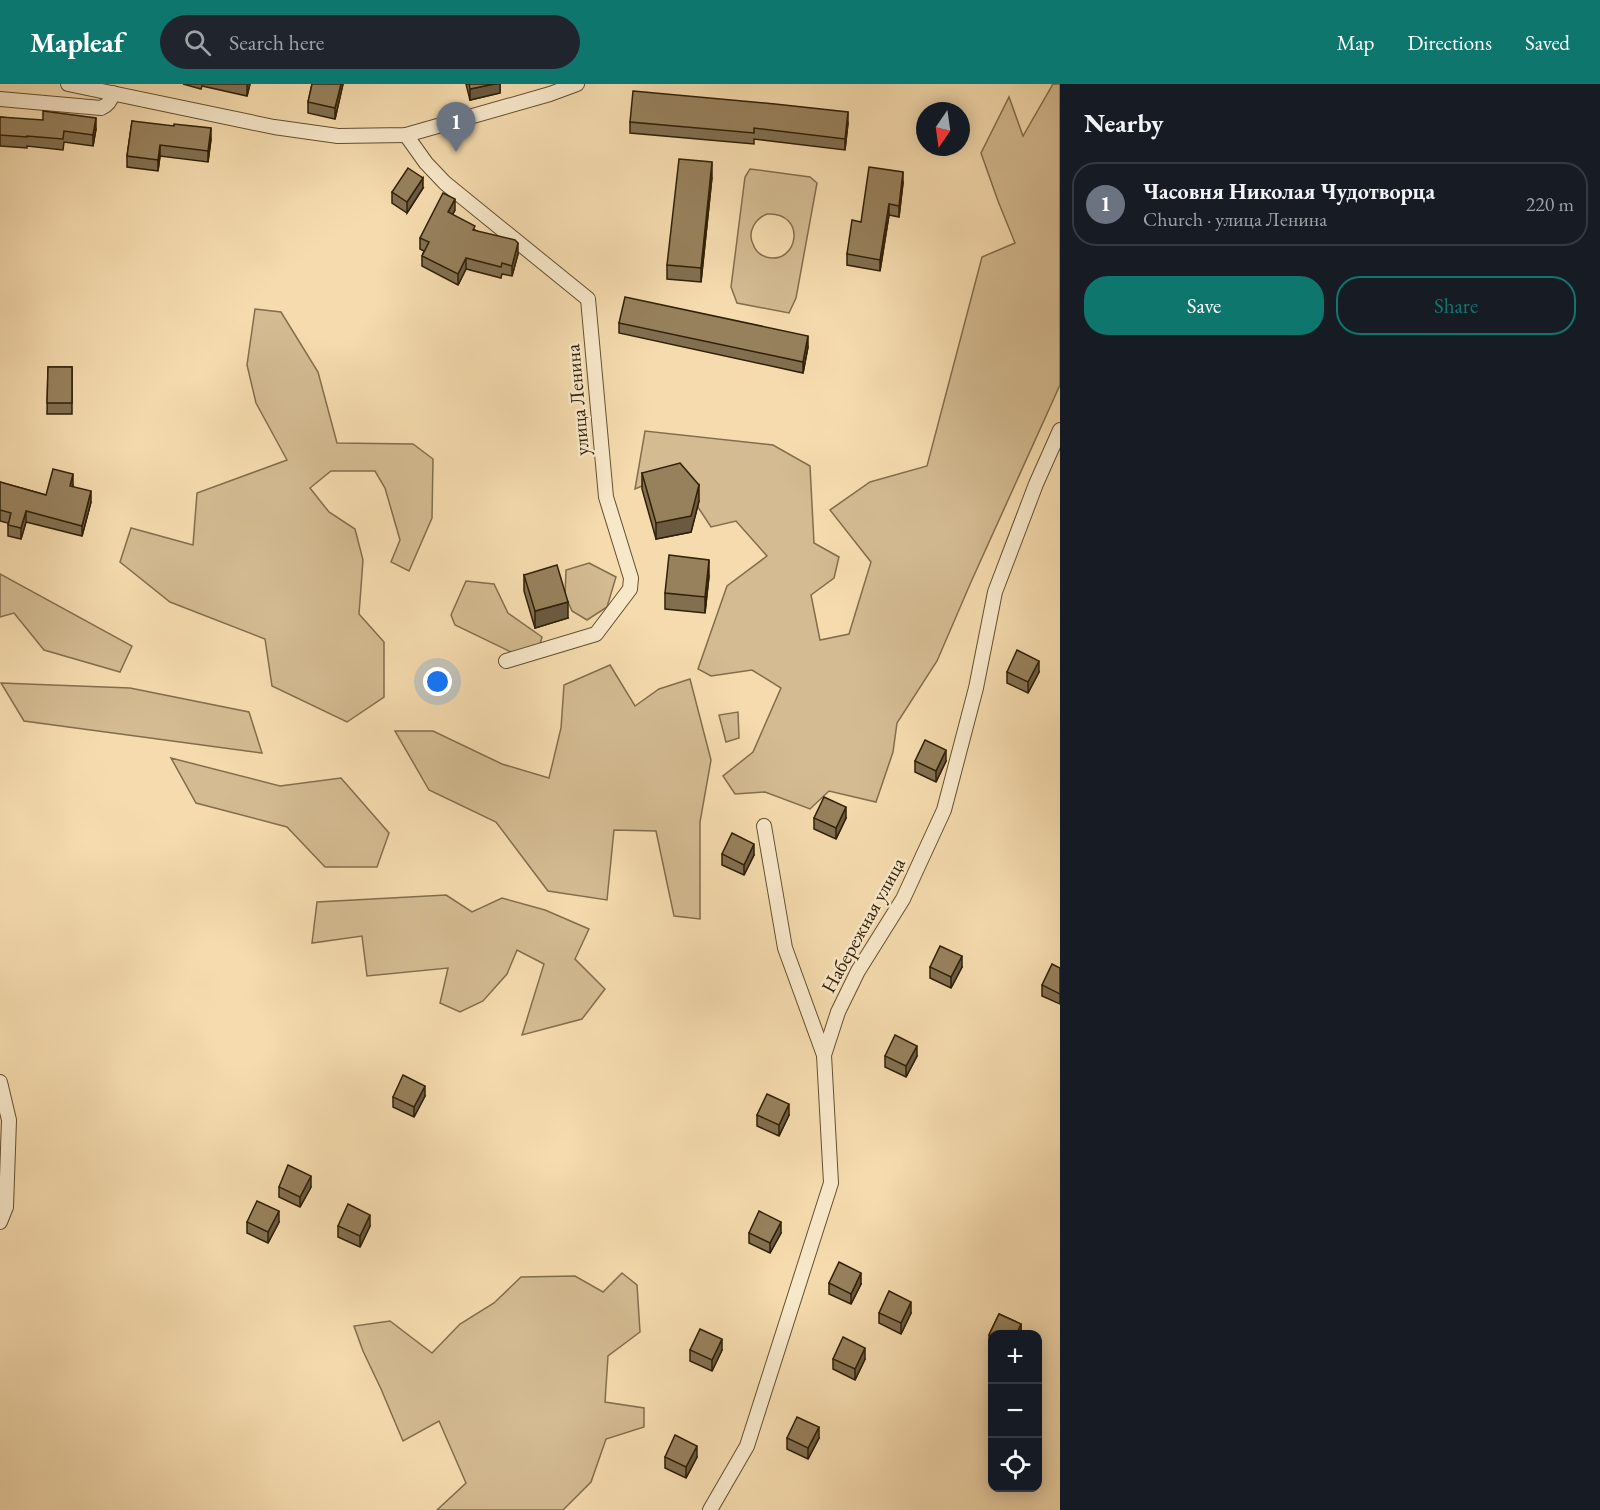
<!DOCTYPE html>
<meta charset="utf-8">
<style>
body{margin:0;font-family:"EB Garamond",serif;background:#20242c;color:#f1f3f6}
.controls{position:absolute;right:18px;bottom:18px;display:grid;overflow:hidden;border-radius:12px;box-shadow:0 3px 15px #0003}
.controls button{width:54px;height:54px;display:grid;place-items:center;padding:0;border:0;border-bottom:2px solid #363941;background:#171b24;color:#f1f3f6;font:30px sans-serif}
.compass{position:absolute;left:916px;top:18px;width:54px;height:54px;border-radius:50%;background:#171b24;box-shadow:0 3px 15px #0003;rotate:193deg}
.you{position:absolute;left:438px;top:598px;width:21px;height:21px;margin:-15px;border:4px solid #fff;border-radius:50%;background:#1a73e8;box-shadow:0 0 0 9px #1a73e833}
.badge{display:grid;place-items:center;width:39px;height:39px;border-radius:50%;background:#0f766e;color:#fff;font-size:20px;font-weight:700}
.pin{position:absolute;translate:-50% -50px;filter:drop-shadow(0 2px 3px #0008)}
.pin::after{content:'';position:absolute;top:32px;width:21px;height:18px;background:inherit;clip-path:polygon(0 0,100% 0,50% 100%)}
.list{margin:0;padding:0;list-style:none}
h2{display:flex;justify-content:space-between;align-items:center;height:78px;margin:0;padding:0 24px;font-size:26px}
h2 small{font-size:20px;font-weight:400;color:#9ea1a6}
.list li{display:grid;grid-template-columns:39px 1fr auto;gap:18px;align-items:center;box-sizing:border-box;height:84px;margin:0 12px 12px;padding:0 12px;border:2px solid #363941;border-radius:24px}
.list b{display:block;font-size:22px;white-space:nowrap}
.list p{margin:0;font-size:20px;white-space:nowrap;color:#9ea1a6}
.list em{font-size:20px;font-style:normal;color:#9ea1a6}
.actions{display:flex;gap:12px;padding:18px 24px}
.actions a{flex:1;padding:14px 0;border:2px solid #0f766e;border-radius:24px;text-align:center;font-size:21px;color:#0f766e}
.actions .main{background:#0f766e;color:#fff}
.icon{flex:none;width:33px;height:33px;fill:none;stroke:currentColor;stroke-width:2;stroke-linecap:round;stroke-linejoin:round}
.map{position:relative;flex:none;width:1060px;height:1426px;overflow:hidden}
header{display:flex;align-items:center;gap:36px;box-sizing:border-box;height:84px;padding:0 30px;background:#0f766e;color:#fff}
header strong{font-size:28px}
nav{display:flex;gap:33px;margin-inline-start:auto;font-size:21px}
.search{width:420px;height:54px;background:#20242c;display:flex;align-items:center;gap:15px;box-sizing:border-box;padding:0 21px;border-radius:33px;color:#9ea1a6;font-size:22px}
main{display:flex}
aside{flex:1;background:#171b24}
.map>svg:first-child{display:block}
.green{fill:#d4bb91;stroke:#826e4c;stroke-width:1.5;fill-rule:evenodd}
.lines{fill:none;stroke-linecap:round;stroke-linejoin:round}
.street-casing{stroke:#624f30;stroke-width:16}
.street{stroke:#f8e8ca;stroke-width:14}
.wall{fill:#826f50;stroke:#312006;stroke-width:1.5}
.shaded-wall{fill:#6a5a41;stroke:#312006;stroke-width:1.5}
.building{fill:#97815d;stroke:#312006;stroke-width:1.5}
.labels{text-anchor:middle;stroke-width:5;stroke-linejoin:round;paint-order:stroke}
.street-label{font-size:20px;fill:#312006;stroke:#f8e8ca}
</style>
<header>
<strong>Mapleaf</strong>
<div class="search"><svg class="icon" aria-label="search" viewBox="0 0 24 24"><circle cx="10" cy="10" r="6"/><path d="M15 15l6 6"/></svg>Search here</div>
<nav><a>Map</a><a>Directions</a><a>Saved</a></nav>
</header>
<main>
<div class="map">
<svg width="1060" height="1426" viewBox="0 0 1060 1426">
<rect width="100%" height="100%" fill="#f5dbae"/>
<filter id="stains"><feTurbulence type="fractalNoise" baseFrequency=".00333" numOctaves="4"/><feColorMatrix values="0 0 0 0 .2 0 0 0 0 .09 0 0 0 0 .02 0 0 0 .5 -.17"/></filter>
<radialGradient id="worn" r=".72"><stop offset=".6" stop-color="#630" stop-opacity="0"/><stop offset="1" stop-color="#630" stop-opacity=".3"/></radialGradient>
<g class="green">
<polygon points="1053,0 1060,0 1060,301 971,498 937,577 897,639 893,668 876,718 829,707 810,725 765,708 735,710 723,692 753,668 781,604 752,586 711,592 698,585 727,502 767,472 736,437 711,443 675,388 635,405 645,347 773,361 810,382 814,459 839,473 834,494 811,511 820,556 849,550 871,478 830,426 870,398 927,382 982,173 1015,159 998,117 981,69 1009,13 1023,52"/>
<path d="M750,85L810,93L817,99L796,214L789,229L737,219L731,203L745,93ZM767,130C808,128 798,182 766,173C760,171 755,166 753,160C747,148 755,135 767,130Z"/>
<polygon points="255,225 281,228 318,288 337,359 413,360 433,375 432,434 409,487 391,478 400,456 385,404 375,387 331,387 310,404 329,428 355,445 363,476 359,530 384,558 384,613 347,638 272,602 265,555 170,518 120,478 131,444 193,461 197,409 287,376 256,319 247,281"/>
<polygon points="589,479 616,493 607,523 587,536 572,527 565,511 566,486"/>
<polygon points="0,490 132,562 120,588 44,566 14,529 0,533"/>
<polygon points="466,497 494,500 508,529 542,553 539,564 511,568 455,541 451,531"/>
<polygon points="610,581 635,622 659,605 690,595 711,676 700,738 700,835 674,832 656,747 614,746 607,816 548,807 496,738 429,706 395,647 433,647 502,680 549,694 561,644 564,601"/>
<polygon points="1,599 130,604 249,628 262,669 24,637"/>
<polygon points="738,628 739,654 726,658 719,631"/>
<polygon points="171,674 280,702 341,694 389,749 377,783 325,783 287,743 196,719"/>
<polygon points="446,811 472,828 502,814 545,826 589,845 575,875 605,905 582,935 522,951 544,880 517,866 507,890 483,917 460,928 440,919 448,884 367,892 362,852 312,859 317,818"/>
<polygon points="622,1189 637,1201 640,1248 608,1272 605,1318 644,1324 644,1343 606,1355 591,1398 563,1426 437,1426 466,1399 439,1337 403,1357 381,1305 363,1267 354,1242 390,1237 432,1269 460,1240 494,1219 521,1193 575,1192 603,1208"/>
</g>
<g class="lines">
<g class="street-casing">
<g id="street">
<polyline points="68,0 274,43 338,52 406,51 550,10 577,0"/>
<path d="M0,15L101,24C108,21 111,17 113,9"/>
<polyline points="406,51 426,79 445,99 588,215 606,413 631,494 630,505 596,550 506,577"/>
<polyline points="764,742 785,864 824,971"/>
<polyline points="0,998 9,1036 6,1123 0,1138"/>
<polyline points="710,1426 747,1362 831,1099 824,971 838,928 858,887 903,815 944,726 976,604 995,508 1036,400 1060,346"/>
</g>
</g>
<use href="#street" class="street"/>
</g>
<g class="wall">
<polygon points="183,0 250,0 247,12 202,2 201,5"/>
<polygon points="312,0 343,0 335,35 308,29 308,18"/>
<polygon points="466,0 500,0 500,9 470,16"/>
<polygon points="0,33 96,45 93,62 64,58 63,66 27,62 27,64 0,62"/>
<polygon points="132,37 211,55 208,78 160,72 158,87 127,83 127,72"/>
<polygon points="630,38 848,39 845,66 754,55 754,60 630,49"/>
<polygon points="712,93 701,198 667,195 667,181"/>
<polygon points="903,99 899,133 889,131 880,187 847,181 847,170 861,138"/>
<polygon points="423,104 407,129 392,119 392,108"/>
<polygon points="455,126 452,131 475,146 518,170 512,192 502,190 501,194 466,185 458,201 422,182 422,172 424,167 420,165 420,154"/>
<polygon points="619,239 808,263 803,289 619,249"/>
<polygon points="48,283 72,283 72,330 47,330"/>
<polygon points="642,389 699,417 691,448 656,455 642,405"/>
<polygon points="0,398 46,411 73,401 73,403 91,418 82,452 26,438 21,455 8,452 8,439 0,437"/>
<polygon points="524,491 568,534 535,544 524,507"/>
<polygon points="709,492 705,529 665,525 665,509"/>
<polygon points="1007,588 1039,588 1028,609 1007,599"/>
<polygon points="915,677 946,677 936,698 915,688"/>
<polygon points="814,734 846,734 836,755 814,745"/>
<polygon points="722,770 754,771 744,791 722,781"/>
<polygon points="930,883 962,883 951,904 930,894"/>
<polygon points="1060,884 1060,920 1042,912 1042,901"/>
<polygon points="885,972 917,972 906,993 885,983"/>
<polygon points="425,1012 414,1033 393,1023 393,1013"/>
<polygon points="757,1031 789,1031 779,1052 757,1042"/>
<polygon points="279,1103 311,1103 300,1123 279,1113"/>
<polygon points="247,1138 279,1138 268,1159 247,1149"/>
<polygon points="338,1142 370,1142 360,1163 338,1153"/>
<polygon points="749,1149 781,1149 770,1169 749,1159"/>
<polygon points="829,1199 861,1200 851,1220 829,1210"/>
<polygon points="879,1229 911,1229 901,1250 879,1239"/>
<polygon points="999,1230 1021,1240 1021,1251 993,1251 993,1263 989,1262 989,1251"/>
<polygon points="690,1266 722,1266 712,1287 690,1277"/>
<polygon points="833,1275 865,1275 855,1296 833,1285"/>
<polygon points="787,1354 819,1354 808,1375 787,1365"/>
<polygon points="665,1373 697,1373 686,1394 665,1384"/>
</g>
<g class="shaded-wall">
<polygon points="248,0 250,0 247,12 247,2"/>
<polygon points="341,0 343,0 335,35 335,24"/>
<polygon points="494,0 500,0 500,9 470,16 470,5"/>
<polygon points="848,28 848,39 845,66 845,55"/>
<polygon points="96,34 96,45 93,62 93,51"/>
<polygon points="211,44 211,55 208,78 208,67"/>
<polygon points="160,61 160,72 158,87 158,76"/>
<polygon points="712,78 712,93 701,198 701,184"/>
<polygon points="903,88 903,99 899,133 899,122"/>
<polygon points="423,94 423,104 407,129 407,118"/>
<polygon points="455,115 455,126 448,139 448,128"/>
<polygon points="889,120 889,131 880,187 880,176"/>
<polygon points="518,159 518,170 512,192 512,182"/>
<polygon points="466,174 466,185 458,201 458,190"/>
<polygon points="808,252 808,263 803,289 803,278"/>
<polygon points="73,390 73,401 70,413 70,402"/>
<polygon points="699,401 699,417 691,448 656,455 656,439"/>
<polygon points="91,407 91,418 82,452 82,442"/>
<polygon points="26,427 26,438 21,455 21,444"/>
<polygon points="709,476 709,492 705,529 705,513"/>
<polygon points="568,518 568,534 535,544 535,527"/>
<polygon points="1039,577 1039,588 1028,609 1028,598"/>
<polygon points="946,666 946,677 936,698 936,687"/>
<polygon points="846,723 846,734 836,755 836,744"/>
<polygon points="754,760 754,771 744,791 744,781"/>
<polygon points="962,872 962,883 951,904 951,893"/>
<polygon points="917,962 917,972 906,993 906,982"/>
<polygon points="425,1002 425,1012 414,1033 414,1023"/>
<polygon points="789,1020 789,1031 779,1052 779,1041"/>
<polygon points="311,1092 311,1103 300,1123 300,1113"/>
<polygon points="279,1127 279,1138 268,1159 268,1148"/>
<polygon points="370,1131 370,1142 360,1163 360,1152"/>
<polygon points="781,1138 781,1149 770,1169 770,1159"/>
<polygon points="861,1189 861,1200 851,1220 851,1210"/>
<polygon points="911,1218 911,1229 901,1250 901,1239"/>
<polygon points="1021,1240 1021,1251 1016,1251"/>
<polygon points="722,1255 722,1266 712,1287 712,1276"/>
<polygon points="865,1264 865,1275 855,1296 855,1285"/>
<polygon points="819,1343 819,1354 808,1375 808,1364"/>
<polygon points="697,1362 697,1373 686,1394 686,1383"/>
</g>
<g class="building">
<polygon points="312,0 341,0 335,24 308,18"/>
<polygon points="469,0 494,0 470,5"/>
<polygon points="633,7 775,20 848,28 845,55 754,44 754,49 630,38"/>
<polygon points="43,27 96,34 93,51 64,47 63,55 27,52 27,53 0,51 0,33 43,36"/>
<polygon points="132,37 174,42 174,40 211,44 208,67 160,61 158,76 127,72"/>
<polygon points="679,75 712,78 701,184 667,181"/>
<polygon points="869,83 903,88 899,122 889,120 880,176 847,170 852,136 861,138"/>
<polygon points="408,84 423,94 407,118 392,108"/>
<polygon points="443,109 455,115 448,128 475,142 473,146 515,156 518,159 512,182 502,179 501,183 466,174 458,190 422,172 429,158 420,154"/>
<polygon points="625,213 808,252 803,278 619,239"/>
<polygon points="48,283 72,283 72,319 47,319"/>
<polygon points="680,379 699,401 691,432 656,439 642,389"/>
<polygon points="53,385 73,390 70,402 91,407 82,442 26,427 21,444 8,441 11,429 0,426 0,398 46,411"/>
<polygon points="669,471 709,476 705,513 665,509"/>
<polygon points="557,481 568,518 535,527 524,491"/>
<polygon points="1017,566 1039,577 1028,598 1007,588"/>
<polygon points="925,656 946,666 936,687 915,677"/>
<polygon points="824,713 846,723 836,744 814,734"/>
<polygon points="732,749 754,760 744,781 722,770"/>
<polygon points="940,862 962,872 951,893 930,883"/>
<polygon points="1052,880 1060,884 1060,910 1042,901"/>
<polygon points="895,951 917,962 906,982 885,972"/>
<polygon points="403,991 425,1002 414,1023 393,1013"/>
<polygon points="767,1010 789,1020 779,1041 757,1031"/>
<polygon points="288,1081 311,1092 300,1113 279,1103"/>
<polygon points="257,1117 279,1127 268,1148 247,1138"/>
<polygon points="348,1120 370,1131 360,1152 338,1142"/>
<polygon points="759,1127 781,1138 770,1159 749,1149"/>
<polygon points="839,1178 861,1189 851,1210 829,1199"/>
<polygon points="889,1207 911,1218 901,1239 879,1229"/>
<polygon points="999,1230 1021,1240 1016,1251 993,1251 993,1253 989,1251"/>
<polygon points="700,1245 722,1255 712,1276 690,1266"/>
<polygon points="843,1253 865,1264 855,1285 833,1275"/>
<polygon points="797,1333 819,1343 808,1364 787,1354"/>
<polygon points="675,1351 697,1362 686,1383 665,1373"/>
</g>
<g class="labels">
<g class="street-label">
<text transform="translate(577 316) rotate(-95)" y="7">улица Ленина</text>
<text transform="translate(863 841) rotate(-61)" y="7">Набережная улица</text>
</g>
</g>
<rect width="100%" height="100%" filter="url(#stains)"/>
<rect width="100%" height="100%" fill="url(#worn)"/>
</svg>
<div class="controls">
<button>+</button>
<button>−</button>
<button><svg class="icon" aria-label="locate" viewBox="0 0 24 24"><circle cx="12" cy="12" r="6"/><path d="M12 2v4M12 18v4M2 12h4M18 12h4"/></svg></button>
</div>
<svg class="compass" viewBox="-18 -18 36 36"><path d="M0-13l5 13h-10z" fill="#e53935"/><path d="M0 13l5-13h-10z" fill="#9ea1a6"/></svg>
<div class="you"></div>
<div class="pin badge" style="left:456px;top:68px;background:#6b7280">1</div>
</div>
<aside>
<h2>Nearby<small></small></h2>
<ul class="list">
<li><span class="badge" style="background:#6b7280">1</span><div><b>Часовня Николая Чудотворца</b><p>Church · улица Ленина</p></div><em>220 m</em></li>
</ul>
<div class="actions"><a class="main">Save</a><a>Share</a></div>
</aside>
</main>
